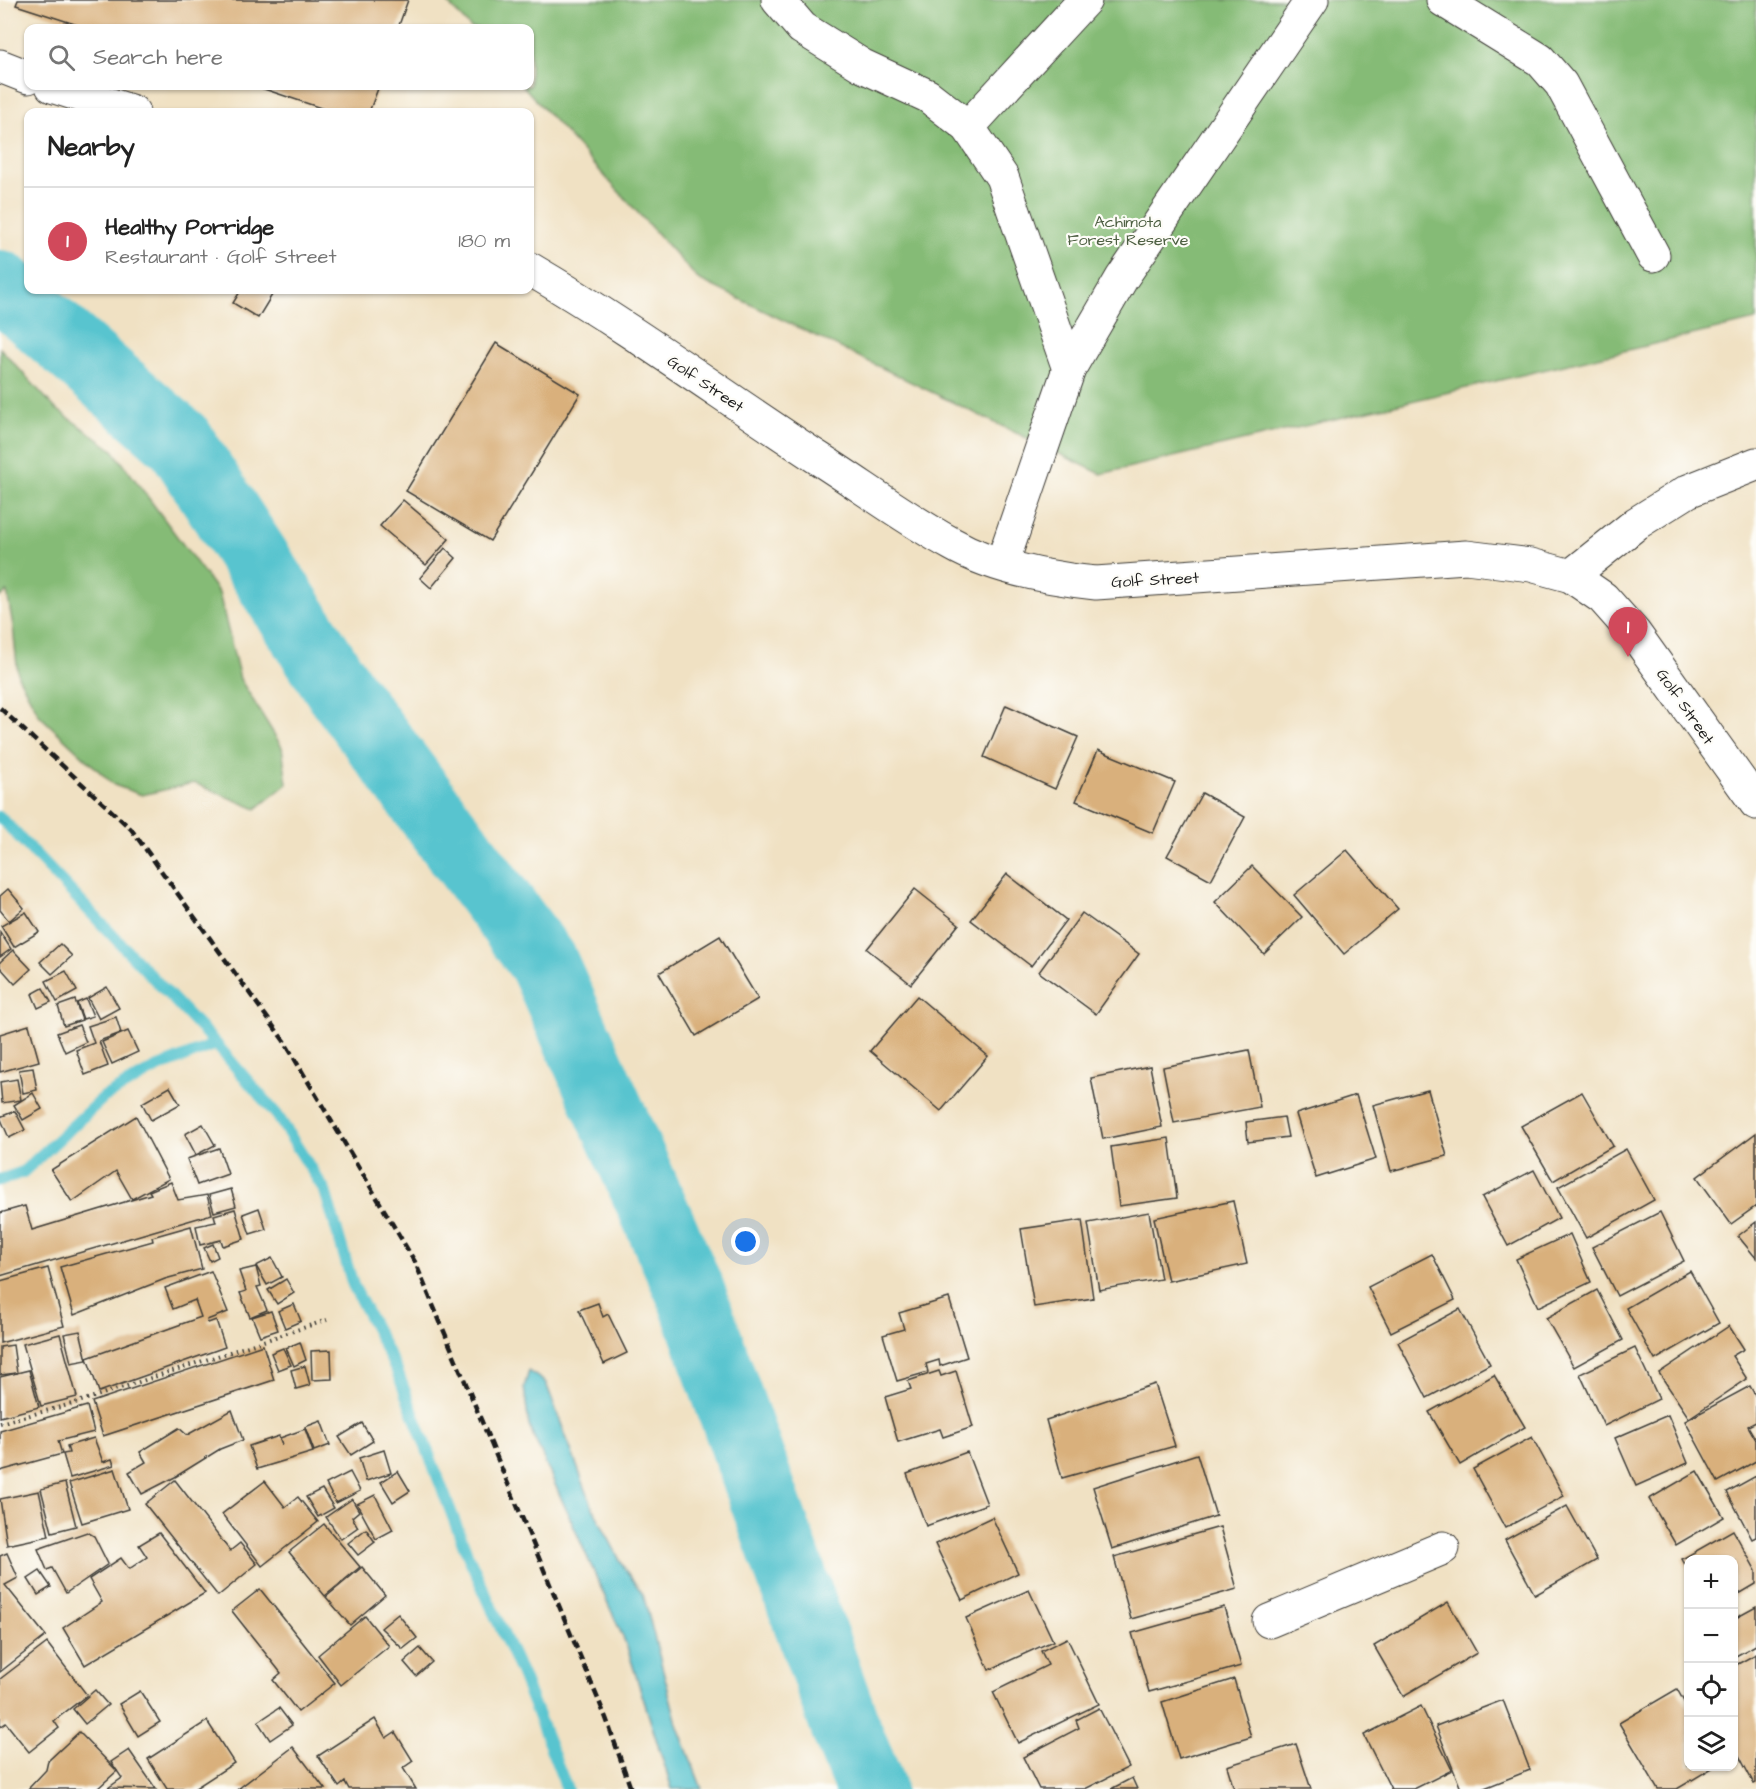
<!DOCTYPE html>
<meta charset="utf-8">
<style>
body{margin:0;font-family:"Architects Daughter",sans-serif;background:#f2f2f2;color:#222}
.controls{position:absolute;right:18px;bottom:18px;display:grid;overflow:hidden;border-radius:12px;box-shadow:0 2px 4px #0004}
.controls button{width:54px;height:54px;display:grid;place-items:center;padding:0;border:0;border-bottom:2px solid #e0e0e0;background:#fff;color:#222;font:30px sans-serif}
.you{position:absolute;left:746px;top:1242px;width:21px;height:21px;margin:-15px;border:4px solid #fff;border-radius:50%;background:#1a73e8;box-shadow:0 0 0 9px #1a73e833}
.badge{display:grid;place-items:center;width:39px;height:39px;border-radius:50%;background:#d1495b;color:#fff;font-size:20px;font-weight:700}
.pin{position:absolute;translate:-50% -50px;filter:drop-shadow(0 2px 3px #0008)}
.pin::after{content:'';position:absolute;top:32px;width:21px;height:18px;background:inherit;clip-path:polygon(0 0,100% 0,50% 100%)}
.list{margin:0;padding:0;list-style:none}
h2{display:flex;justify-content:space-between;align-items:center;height:78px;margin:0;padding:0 24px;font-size:26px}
h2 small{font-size:20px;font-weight:400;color:#767676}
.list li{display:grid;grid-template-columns:39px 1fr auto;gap:18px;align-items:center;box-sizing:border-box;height:108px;padding:0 24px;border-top:2px solid #e0e0e0}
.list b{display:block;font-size:22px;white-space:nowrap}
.list p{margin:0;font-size:20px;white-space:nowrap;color:#767676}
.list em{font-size:20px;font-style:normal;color:#767676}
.icon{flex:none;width:33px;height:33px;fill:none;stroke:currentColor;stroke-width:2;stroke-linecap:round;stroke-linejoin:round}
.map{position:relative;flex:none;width:1756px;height:1789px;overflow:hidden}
.search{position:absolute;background:#fff;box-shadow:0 2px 4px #0004;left:24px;top:24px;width:510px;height:66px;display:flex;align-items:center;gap:15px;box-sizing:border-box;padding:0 21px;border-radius:12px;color:#767676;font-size:22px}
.panel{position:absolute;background:#fff;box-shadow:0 2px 4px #0004;left:24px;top:108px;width:510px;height:186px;border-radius:12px}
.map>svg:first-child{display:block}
.forest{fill:#85bb76;stroke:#506c49;stroke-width:1.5}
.water{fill:#58c4cf;stroke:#3a7076;stroke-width:1.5}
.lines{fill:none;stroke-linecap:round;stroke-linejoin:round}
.stream{stroke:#58c4cf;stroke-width:12}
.river{stroke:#58c4cf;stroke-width:70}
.building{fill:#d9b07c}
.minor-casing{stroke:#3c3a35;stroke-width:35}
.path{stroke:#3c3a35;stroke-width:4;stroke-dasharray:1.5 4.5;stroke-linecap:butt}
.minor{stroke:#fff;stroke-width:33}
.rail{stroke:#1c1c1c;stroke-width:4.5;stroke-dasharray:9 4.5;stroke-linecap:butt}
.labels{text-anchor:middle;stroke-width:4.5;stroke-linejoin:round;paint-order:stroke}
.park-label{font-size:16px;fill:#4d5f42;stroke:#fdfcf7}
.street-label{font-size:16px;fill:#1c1c1c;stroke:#fdfcf7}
</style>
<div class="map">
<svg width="1756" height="1789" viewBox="0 0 1756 1789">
<rect width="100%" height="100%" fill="#fdfcf7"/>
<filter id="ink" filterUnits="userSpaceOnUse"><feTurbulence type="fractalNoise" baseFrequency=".0167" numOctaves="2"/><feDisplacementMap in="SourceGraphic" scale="12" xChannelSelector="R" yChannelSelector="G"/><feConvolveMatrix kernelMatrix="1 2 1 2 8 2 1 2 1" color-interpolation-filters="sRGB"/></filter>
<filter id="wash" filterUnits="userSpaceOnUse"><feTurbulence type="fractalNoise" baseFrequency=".008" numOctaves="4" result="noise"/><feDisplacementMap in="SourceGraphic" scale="24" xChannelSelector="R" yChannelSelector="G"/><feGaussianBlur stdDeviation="1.35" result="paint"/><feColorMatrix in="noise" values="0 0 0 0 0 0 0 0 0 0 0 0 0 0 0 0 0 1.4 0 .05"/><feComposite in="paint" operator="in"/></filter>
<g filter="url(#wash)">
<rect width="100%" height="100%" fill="#f0e1c3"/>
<g class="forest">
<polygon points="445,0 1756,0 1756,320 1101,474 698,279 523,86 530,86 530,28 471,28"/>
<polygon points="0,348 55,408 113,450 219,593 240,679 282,747 287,784 256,809 194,783 142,795 114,785 40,716 18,676 13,626 7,592 0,597"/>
</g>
<polygon class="water" points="529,1371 546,1383 592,1506 624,1568 643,1594 678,1727 702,1789 672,1789 626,1644 529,1426 524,1387"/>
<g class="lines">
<g class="stream">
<polyline points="0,817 216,1044 277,1115 325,1191 353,1285 397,1371 466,1551 522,1675 567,1789"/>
<polyline points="0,1180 23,1172 104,1097 156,1068 216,1044"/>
</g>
<polyline class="river" points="0,285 180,442 342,693 543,962 690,1291 848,1734 871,1789"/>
</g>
<g id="blocks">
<g class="building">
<polygon points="18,0 408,0 398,28 87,28 16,5"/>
<polygon points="255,86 379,86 369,112 333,112"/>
<polygon points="241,290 275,290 258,318 233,303"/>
<polygon points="496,343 580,394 490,541 406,491"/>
<polygon points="403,500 449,539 426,565 380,526"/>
<polygon points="445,548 456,558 431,588 420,578"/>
<polygon points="1006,705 1078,737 1055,789 984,757"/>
<polygon points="1098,750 1175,782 1153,833 1076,801"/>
<polygon points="1202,793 1245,817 1211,880 1167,856"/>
<polygon points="1347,850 1398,909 1344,954 1294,895"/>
<polygon points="1252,866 1302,917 1264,954 1215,902"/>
<polygon points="1007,874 1066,920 1031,966 971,920"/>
<polygon points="8,889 24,908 9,921 0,910 0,896"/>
<polygon points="915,889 959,924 911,984 867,949"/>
<polygon points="26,912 39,932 14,947 1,926"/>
<polygon points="1082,913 1139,954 1096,1014 1039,972"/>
<polygon points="0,932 11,949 0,957"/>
<polygon points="720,936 758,999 696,1036 659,973"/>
<polygon points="60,944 72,956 52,974 40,962"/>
<polygon points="13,950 31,969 15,984 0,967 0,962"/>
<polygon points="66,971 77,991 57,1002 46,981"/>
<polygon points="107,987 119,1008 99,1019 88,998"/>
<polygon points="43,988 51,1002 38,1008 32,994"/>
<polygon points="917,996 988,1056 941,1111 870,1051"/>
<polygon points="86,999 93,1016 83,1019 77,1003"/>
<polygon points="75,1000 82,1020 64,1026 58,1006"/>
<polygon points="116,1017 121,1033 99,1041 108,1066 85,1075 76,1050 94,1043 88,1026"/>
<polygon points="29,1025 39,1061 0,1072 0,1034"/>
<polygon points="79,1025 86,1042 65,1052 57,1033"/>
<polygon points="128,1031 138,1052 112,1064 102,1042"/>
<polygon points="1249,1050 1260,1107 1174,1123 1163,1067"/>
<polygon points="1150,1066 1162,1127 1103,1139 1091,1078"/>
<polygon points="33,1068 37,1090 23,1093 19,1070"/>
<polygon points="17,1079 21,1100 2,1103 0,1082"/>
<polygon points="170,1087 180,1104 151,1120 142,1103"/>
<polygon points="1428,1090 1447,1156 1391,1171 1373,1105"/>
<polygon points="1582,1092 1613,1146 1553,1181 1521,1126"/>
<polygon points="33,1093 42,1109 23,1120 14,1105"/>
<polygon points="1356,1095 1376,1159 1316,1178 1296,1114"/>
<polygon points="15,1111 25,1130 9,1138 0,1117"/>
<polygon points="136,1116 169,1179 132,1199 116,1171 72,1202 51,1170"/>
<polygon points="1284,1117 1288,1137 1248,1142 1246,1122"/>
<polygon points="203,1124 215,1145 196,1155 185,1134"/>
<polygon points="1756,1133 1756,1206 1731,1224 1697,1177"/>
<polygon points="1169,1138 1177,1198 1119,1206 1111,1147"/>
<polygon points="219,1148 228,1174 197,1185 187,1159"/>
<polygon points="1626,1149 1654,1200 1586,1238 1558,1187"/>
<polygon points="1534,1170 1559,1218 1508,1246 1482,1197"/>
<polygon points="171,1182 178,1200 207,1195 212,1214 0,1276 0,1213 25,1206 32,1230 151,1194 149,1191"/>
<polygon points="231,1189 236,1206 214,1212 209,1195"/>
<polygon points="1233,1201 1247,1264 1168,1281 1154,1218"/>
<polygon points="259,1208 266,1229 250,1234 243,1214"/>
<polygon points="235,1209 244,1239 223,1246 221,1240 200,1245 196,1226 216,1222 214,1215"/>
<polygon points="1149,1212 1161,1279 1099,1290 1088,1223"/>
<polygon points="1660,1212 1684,1261 1617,1296 1592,1247"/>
<polygon points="1082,1220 1093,1298 1034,1307 1021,1229"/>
<polygon points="1756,1222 1756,1258 1738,1236"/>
<polygon points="191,1226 202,1269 165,1279 74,1315 60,1267 153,1241 152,1237"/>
<polygon points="1570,1234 1591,1282 1538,1307 1516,1259"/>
<polygon points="213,1244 218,1257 210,1261 204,1248"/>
<polygon points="1432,1254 1455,1300 1391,1332 1368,1287"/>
<polygon points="272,1258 282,1277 267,1285 256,1266"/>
<polygon points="256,1267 261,1286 257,1287 267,1310 250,1317 240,1293 246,1291 239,1271"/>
<polygon points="48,1268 64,1326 0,1343 0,1281"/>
<polygon points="211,1271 228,1312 207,1320 208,1323 216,1320 225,1347 99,1392 87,1358 201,1317 195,1300 173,1309 165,1288"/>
<polygon points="1690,1271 1719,1323 1655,1360 1626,1308"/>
<polygon points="286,1279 294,1293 277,1304 268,1290"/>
<polygon points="1597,1290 1623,1340 1574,1367 1546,1318"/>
<polygon points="949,1298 967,1357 940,1366 939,1360 926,1364 928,1372 897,1381 883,1335 904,1329 899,1313"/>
<polygon points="598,1303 603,1317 608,1314 627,1353 604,1364 579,1310"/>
<polygon points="294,1304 301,1321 285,1328 278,1311"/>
<polygon points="1460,1309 1490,1364 1427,1398 1398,1342"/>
<polygon points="271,1311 278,1330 260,1336 252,1317"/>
<polygon points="1729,1326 1744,1349 1732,1356 1747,1379 1689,1418 1659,1373"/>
<polygon points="80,1331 87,1360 71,1363 64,1334"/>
<polygon points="60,1334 77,1397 41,1406 23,1344"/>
<polygon points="300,1342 306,1360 294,1366 286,1348"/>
<polygon points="13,1345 17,1373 0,1375 0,1347"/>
<polygon points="263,1345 274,1380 103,1436 92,1402"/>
<polygon points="283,1348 291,1365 278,1370 271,1353"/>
<polygon points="1635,1348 1659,1399 1604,1426 1580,1374"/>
<polygon points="331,1350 332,1379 312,1380 311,1351"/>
<polygon points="305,1366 310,1385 296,1389 291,1370"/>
<polygon points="29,1370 39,1407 0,1417 0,1377"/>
<polygon points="939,1371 941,1376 956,1371 973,1427 943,1437 940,1429 898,1442 885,1397 911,1389 908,1381"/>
<polygon points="1494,1375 1525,1427 1460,1465 1429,1412"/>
<polygon points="1155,1384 1175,1446 1062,1478 1046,1420"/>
<polygon points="1750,1386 1756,1397 1756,1422 1748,1426 1756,1440 1756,1461 1718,1482 1685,1421"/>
<polygon points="87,1406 94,1432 58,1441 62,1454 0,1471 0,1431"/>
<polygon points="232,1410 243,1440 220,1449 175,1477 142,1494 129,1472 146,1462 140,1452 179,1428 187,1435"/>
<polygon points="1668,1415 1688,1463 1636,1486 1615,1438"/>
<polygon points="321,1421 330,1445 314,1451 305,1427"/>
<polygon points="362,1423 373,1441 351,1455 339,1437"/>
<polygon points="305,1429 313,1452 257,1469 249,1446 279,1436 282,1445 280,1438"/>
<polygon points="1532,1437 1564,1496 1505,1528 1473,1469"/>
<polygon points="94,1438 103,1462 112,1459 114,1465 70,1478 63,1454 69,1453 67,1446"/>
<polygon points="384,1450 391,1473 366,1481 359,1458"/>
<polygon points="967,1452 987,1504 926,1526 907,1474"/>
<polygon points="1197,1454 1216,1516 1112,1549 1093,1487"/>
<polygon points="115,1469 128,1509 82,1523 69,1483"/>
<polygon points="398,1471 410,1491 393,1502 381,1482"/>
<polygon points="1697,1471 1724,1517 1676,1545 1649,1499"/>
<polygon points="350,1472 360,1491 336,1503 326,1484"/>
<polygon points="1756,1476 1756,1537 1752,1539 1727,1492"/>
<polygon points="175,1480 230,1551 240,1543 257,1564 218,1596 145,1504"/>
<polygon points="265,1481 285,1507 298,1497 318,1522 262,1566 222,1514"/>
<polygon points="65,1483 76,1526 52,1532 41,1489"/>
<polygon points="322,1489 334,1508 318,1517 306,1497"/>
<polygon points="39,1491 49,1536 7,1545 0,1499"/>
<polygon points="375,1495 393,1530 376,1539 357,1504"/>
<polygon points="352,1499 359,1511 352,1517 358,1527 341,1539 326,1517"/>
<polygon points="1567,1506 1597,1560 1535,1595 1505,1540"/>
<polygon points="992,1517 1018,1573 962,1600 935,1544"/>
<polygon points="324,1524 360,1567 325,1596 289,1552"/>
<polygon points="1220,1527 1237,1589 1131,1619 1114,1557"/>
<polygon points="366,1529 375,1542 358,1555 348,1543"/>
<polygon points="1733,1530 1756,1571 1756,1584 1734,1597 1734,1560 1688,1560 1688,1570 1682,1559"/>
<polygon points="87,1532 94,1536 108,1564 66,1593 52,1568 47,1570 38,1549"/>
<polygon points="159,1533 205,1593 85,1665 63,1628 102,1602 89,1579 121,1558 129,1569 147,1557 139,1545"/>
<polygon points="7,1553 18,1578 5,1585 46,1636 0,1672 0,1556"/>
<polygon points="362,1567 385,1595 350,1625 326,1597"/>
<polygon points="40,1571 51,1587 38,1595 28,1579"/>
<polygon points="260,1589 335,1683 298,1712 273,1680 281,1673 232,1611"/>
<polygon points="1029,1590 1053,1641 989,1670 966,1618"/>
<polygon points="1448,1602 1477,1653 1403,1696 1374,1646"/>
<polygon points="1224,1607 1241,1666 1149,1692 1132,1633"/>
<polygon points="1756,1607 1756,1645 1734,1657 1734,1619"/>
<polygon points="398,1614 417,1638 403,1649 381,1628"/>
<polygon points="365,1616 389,1646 341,1685 318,1655"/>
<polygon points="1067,1638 1099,1704 1018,1743 993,1692 1048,1665 1041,1651"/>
<polygon points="47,1643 87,1695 54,1721 59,1728 29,1752 6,1723 0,1727 0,1679"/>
<polygon points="420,1648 432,1662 416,1676 404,1662"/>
<polygon points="1756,1654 1756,1783 1754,1784 1734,1746 1734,1666"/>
<polygon points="1234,1679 1251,1737 1179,1759 1162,1702"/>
<polygon points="1677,1689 1688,1709 1688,1766 1714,1767 1677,1789 1658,1789 1619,1723"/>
<polygon points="95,1690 108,1705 85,1724 73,1709"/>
<polygon points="140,1691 160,1722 138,1736 119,1704"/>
<polygon points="1503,1700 1530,1770 1482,1789 1461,1789 1436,1726"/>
<polygon points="1421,1706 1452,1770 1414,1789 1391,1789 1364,1735"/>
<polygon points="279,1708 292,1725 270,1740 258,1722"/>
<polygon points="1099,1708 1129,1767 1085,1789 1039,1789 1023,1757 1079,1728 1076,1720"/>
<polygon points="375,1719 386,1738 395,1732 413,1761 403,1768 416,1789 349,1789 345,1782 339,1787 318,1756"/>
<polygon points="207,1721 234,1763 194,1789 167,1789 148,1759"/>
<polygon points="79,1732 117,1771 97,1789 28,1789 46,1770 48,1761"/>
<polygon points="1296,1744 1311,1789 1234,1789 1227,1766"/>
<polygon points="293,1747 325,1789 238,1789"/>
<polygon points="129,1750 156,1789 108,1788 122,1778 111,1762"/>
<polygon points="1132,1778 1137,1789 1111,1789"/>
</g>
</g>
</g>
<g filter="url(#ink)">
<use href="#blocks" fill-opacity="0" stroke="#3c3a35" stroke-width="1.5"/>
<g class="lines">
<g class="minor-casing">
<g id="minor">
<polyline points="778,0 802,28 863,66 928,96 968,127 1002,177 1069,369"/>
<polyline points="1443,0 1540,60 1561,84 1653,255"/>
<polyline points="0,66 28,77"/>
<polyline points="52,86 133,112"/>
<polyline points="968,127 1085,0"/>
<path d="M530,269C629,327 722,395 818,458C862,486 906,519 952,544C994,568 1048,578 1096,583L1466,557L1531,565L1571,576L1603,598L1635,634L1756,803"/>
<polyline points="1002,564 1069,369 1122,278 1312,0"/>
<polyline points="1571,576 1637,523 1688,491 1756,464"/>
<polyline points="1269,1621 1443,1548"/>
</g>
</g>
<polyline class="path" points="0,1423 72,1404 327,1320"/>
<use href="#minor" class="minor"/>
<polyline class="rail" points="0,708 131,829 284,1041 415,1262 606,1718 631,1789"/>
</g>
</g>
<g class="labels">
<g class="park-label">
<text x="1128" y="227">Achimota<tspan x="1128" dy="18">Forest Reserve</tspan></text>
</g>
<g class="street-label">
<text transform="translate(706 383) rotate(34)" y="6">Golf Street</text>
<text transform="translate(1155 579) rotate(-3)" y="6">Golf Street</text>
<text transform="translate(1686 706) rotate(55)" y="6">Golf Street</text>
</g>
</g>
</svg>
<div class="controls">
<button>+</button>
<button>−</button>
<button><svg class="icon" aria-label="locate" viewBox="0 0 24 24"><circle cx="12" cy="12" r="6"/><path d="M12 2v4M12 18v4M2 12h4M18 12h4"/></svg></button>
<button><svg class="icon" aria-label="layers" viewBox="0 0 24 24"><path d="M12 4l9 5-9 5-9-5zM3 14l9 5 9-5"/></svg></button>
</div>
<div class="you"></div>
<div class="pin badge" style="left:1628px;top:657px">1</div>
<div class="search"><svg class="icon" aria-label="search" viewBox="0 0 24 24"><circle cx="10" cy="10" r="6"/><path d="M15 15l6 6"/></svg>Search here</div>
<section class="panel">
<h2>Nearby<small></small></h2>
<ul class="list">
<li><span class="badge">1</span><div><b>Healthy Porridge</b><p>Restaurant · Golf Street</p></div><em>180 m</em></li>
</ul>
</section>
</div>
